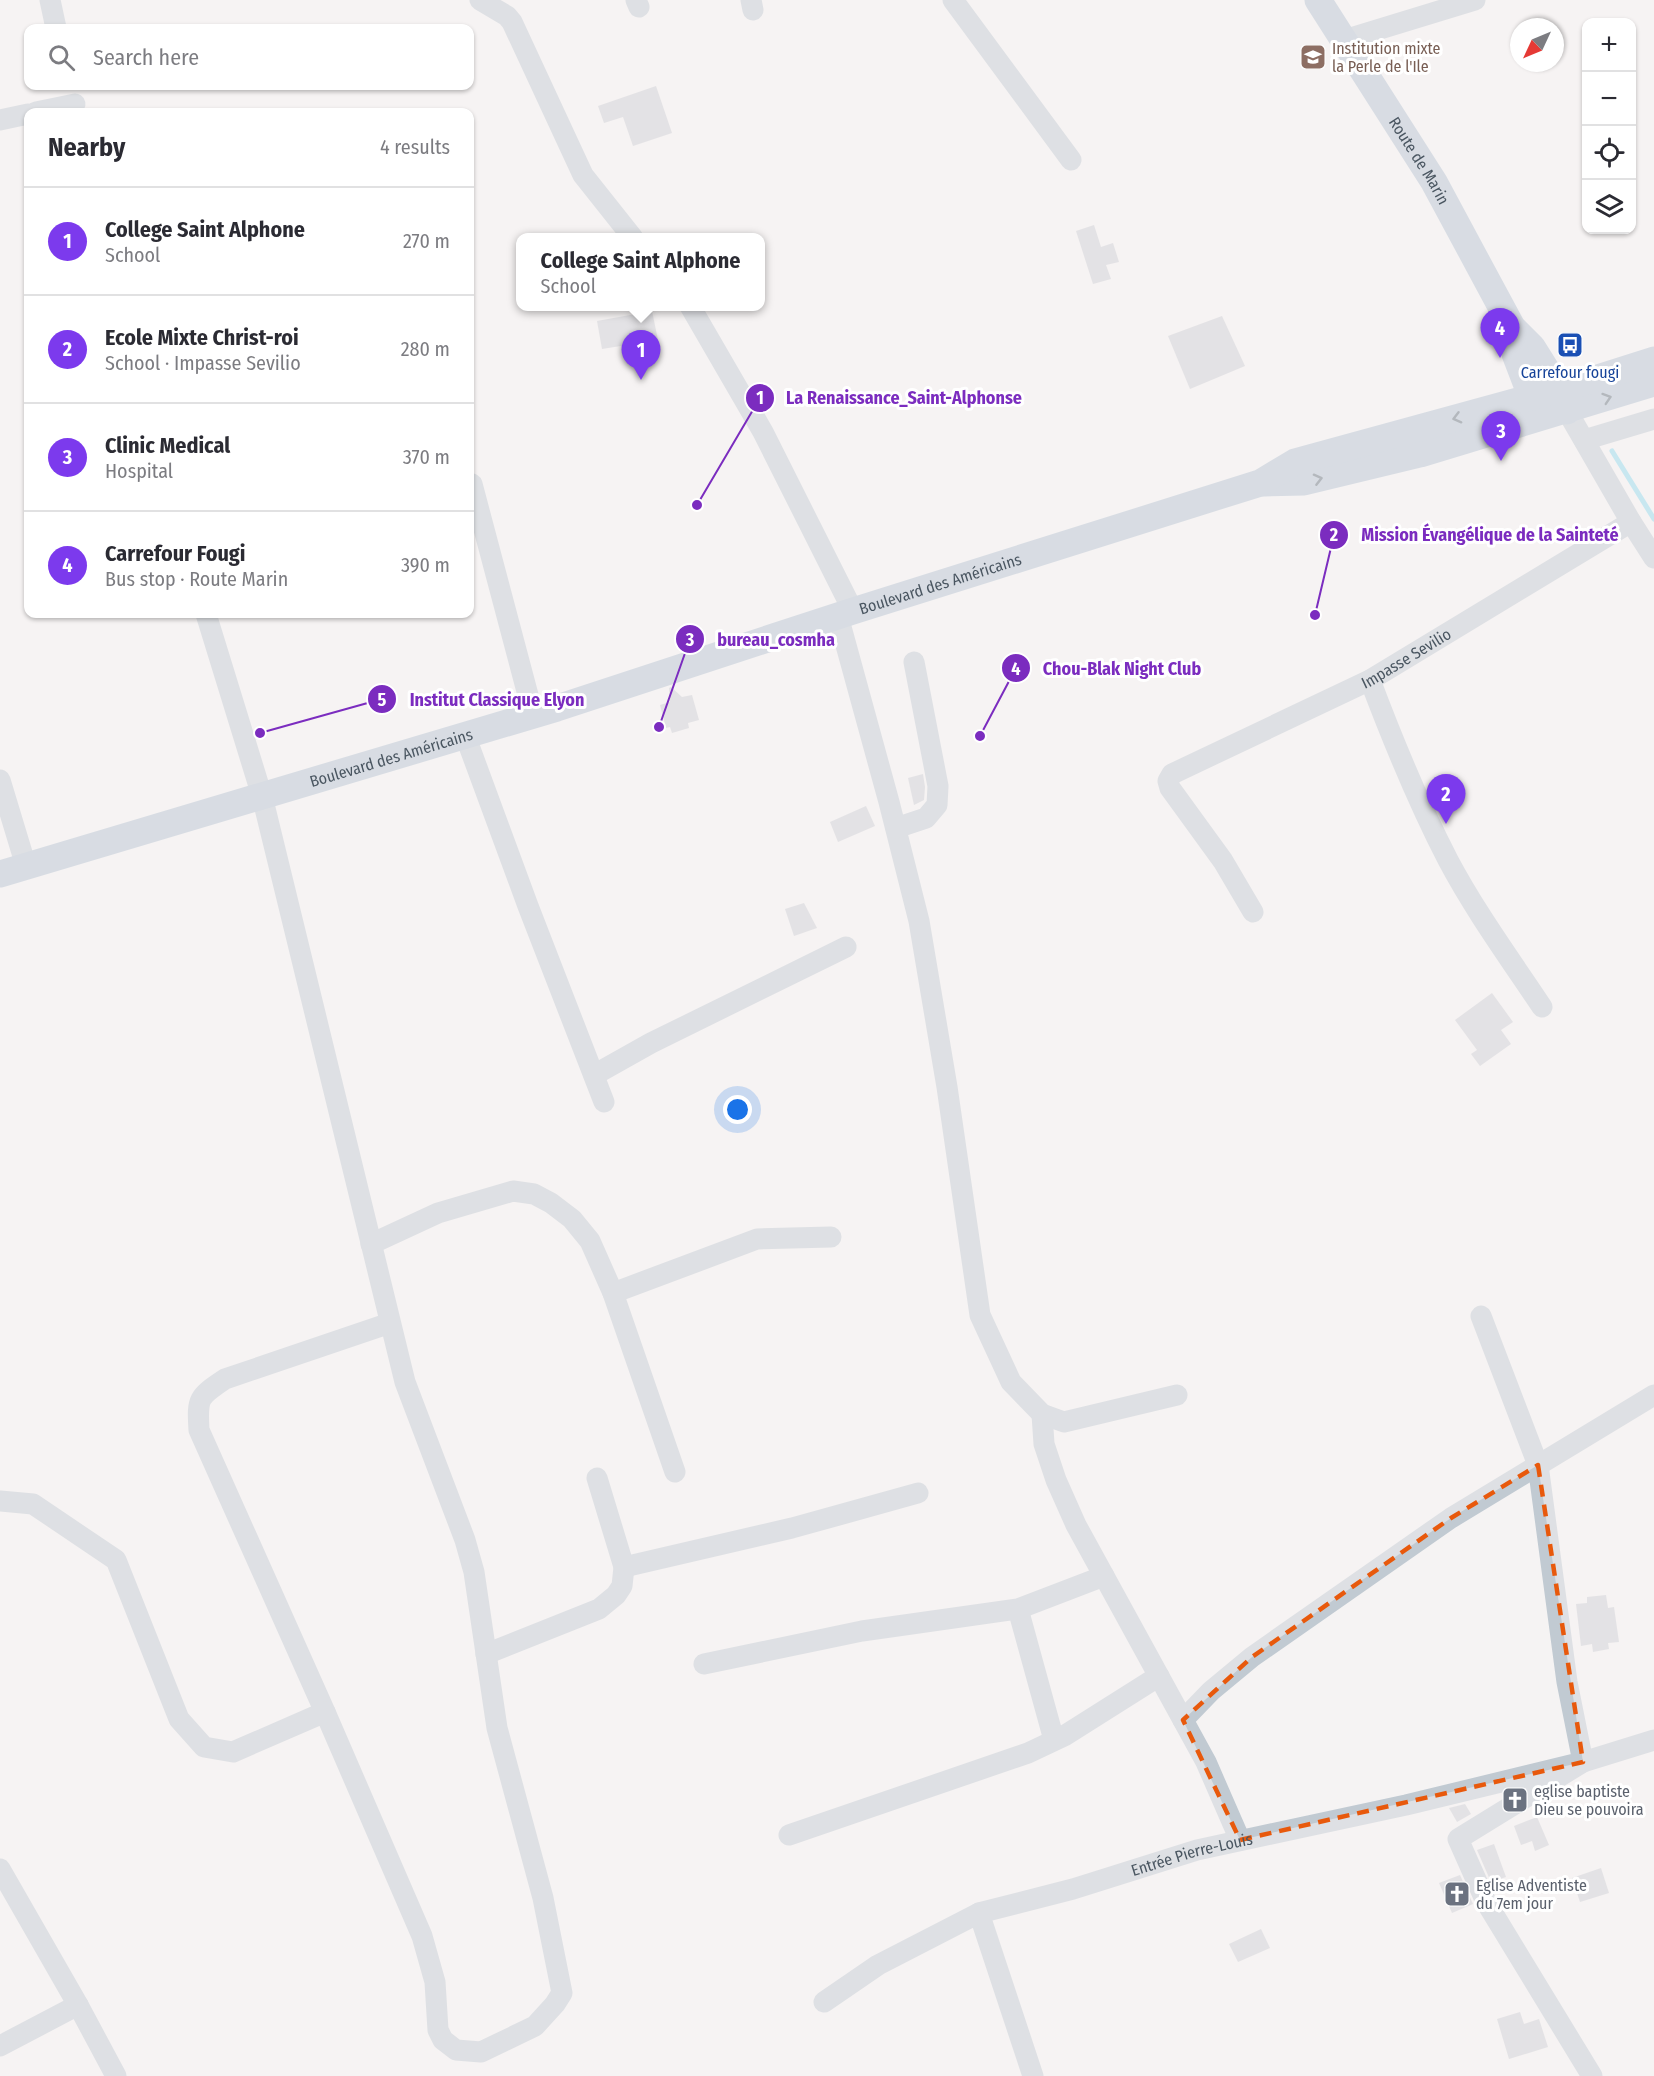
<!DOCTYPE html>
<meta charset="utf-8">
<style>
body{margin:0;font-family:"Fira Sans Condensed",sans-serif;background:#f7f7f7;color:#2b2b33}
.controls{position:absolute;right:18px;top:18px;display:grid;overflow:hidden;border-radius:12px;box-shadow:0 2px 4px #0004}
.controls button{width:54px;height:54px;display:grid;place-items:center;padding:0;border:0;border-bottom:2px solid #e1e1e2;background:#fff;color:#2b2b33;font:30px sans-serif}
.compass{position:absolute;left:1510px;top:18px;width:54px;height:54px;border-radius:50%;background:#fff;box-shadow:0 2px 4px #0004;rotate:226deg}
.you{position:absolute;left:738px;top:1110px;width:21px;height:21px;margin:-15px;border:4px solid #fff;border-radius:50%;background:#1a73e8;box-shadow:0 0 0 9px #1a73e833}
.badge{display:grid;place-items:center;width:39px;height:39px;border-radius:50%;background:#7c3aed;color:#fff;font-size:20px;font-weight:700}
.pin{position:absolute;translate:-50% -50px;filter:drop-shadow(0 2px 3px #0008)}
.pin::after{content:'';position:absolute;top:32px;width:21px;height:18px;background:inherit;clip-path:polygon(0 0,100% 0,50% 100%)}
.popup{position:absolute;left:516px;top:233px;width:249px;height:78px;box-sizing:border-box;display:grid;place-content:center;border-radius:12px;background:#fff;filter:drop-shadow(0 2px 4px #0005);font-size:20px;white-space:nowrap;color:#7c7c81}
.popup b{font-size:22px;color:#2b2b33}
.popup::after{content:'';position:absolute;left:50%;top:100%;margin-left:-12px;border:12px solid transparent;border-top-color:#fff}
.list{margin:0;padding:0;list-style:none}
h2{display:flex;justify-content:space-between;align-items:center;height:78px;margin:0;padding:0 24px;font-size:26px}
h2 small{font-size:20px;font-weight:400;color:#7c7c81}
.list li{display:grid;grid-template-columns:39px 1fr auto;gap:18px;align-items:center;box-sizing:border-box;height:108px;padding:0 24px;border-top:2px solid #e1e1e2}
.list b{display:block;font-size:22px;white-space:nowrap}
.list p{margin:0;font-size:20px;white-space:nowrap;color:#7c7c81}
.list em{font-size:20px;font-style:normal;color:#7c7c81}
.icon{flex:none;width:33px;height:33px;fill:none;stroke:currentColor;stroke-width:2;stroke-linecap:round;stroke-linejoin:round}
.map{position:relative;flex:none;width:1654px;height:2076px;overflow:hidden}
.search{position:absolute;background:#fff;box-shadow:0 2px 4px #0004;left:24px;top:24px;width:450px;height:66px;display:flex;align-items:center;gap:15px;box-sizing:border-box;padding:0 21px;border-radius:12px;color:#7c7c81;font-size:22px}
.panel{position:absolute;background:#fff;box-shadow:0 2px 4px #0004;left:24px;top:108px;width:450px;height:510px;border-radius:12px}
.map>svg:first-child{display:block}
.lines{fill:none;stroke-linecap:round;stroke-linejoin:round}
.stream{stroke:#90daee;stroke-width:5}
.building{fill:#cdcfd5}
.minor{stroke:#c1cad2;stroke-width:21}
.major{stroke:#b3c2d1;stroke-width:27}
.oneway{stroke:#64717d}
.marked{fill:none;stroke:#e8590c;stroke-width:4.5;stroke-dasharray:12 8;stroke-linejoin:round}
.labels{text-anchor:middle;stroke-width:6;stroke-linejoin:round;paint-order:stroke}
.education-label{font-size:16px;fill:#785e54;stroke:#fff;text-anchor:start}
.street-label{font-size:16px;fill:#4a5661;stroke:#fff}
.transit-label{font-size:16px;fill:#164399;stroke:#fff}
.worship-label{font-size:16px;fill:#5b616d;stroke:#fff;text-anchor:start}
.leader{fill:none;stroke:#7b2cbf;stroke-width:2}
.callout-dot{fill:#7b2cbf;stroke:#fff;stroke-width:2}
.mark-label{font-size:18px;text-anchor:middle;font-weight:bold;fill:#fff}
.callout-label{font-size:18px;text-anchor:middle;font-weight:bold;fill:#7b2cbf;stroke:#fff;stroke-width:6;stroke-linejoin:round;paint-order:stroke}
</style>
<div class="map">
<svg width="1654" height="2076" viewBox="0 0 1654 2076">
<rect width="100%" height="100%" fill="#f5f3f3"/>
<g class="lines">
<polyline class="stream" points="1612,451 1654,519"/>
</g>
<g class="building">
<polygon points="656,86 672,133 633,146 623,117 604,123 598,106"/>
<polygon points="1094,225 1101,247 1113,243 1119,262 1106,265 1111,279 1093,284 1076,231"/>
<polygon points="652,311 658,340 602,349 597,321"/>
<polygon points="1222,316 1245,366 1190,389 1168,336"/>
<polygon points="671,687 682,697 692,695 699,720 688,723 689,728 672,733 670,727 666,728 660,705 670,702 669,688"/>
<polygon points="923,774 925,787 924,800 914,805 908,778"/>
<polygon points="866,806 875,826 838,842 830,822"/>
<polygon points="804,903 817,928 794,936 785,909"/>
<polygon points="1492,993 1513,1022 1501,1030 1511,1044 1480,1066 1471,1054 1477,1050 1455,1020"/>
<polygon points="1606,1595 1608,1608 1614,1607 1619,1642 1608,1643 1609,1649 1593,1652 1592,1644 1581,1646 1576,1604 1587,1603 1587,1597"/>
<polygon points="1465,1804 1471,1814 1457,1822 1449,1808"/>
<polygon points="1537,1817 1549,1845 1535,1851 1532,1841 1521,1845 1514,1826"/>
<polygon points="1494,1844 1506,1877 1491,1882 1477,1850"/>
<polygon points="1601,1868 1609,1893 1580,1902 1572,1878"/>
<polygon points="1460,1875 1473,1904 1452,1913 1439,1883"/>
<polygon points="1261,1929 1270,1948 1238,1962 1229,1944"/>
<polygon points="1520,2012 1524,2024 1539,2019 1548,2047 1509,2059 1497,2019"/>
</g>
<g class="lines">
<g class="minor">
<polyline points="50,0 56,28"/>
<polyline points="480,0 507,16 512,22 583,175 633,238"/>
<polyline points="636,0 639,7"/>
<polyline points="751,0 753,10"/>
<polyline points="953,0 1071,160"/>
<polyline points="1344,40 1475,0"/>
<polyline points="36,112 75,104"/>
<polyline points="0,120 28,114"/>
<polyline points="690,306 763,432 853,611"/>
<polyline points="1567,411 1631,522 1654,558"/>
<polyline points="1584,440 1654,419"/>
<polyline points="472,484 533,714"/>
<path d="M206,614L262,796L405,1382L465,1540L474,1572L497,1728L543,1898L562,1993L555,2004L535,2026L481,2052L456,2050L443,2040L438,2030L435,1982L422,1936L325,1712L199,1430C197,1398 198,1397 225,1379L390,1323"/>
<polyline points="838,616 889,802 919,921 947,1087 980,1315 1011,1382 1042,1414 1064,1422 1177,1395"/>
<path d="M1370,680C1393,741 1418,802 1448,860C1475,911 1510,959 1542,1007"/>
<polyline points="465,735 528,906 604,1102"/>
<polyline points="0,780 26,866"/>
<polyline points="896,828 926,818 937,805 938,786 914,662"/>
<path id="s1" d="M1253,912L1223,861L1170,788L1168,781L1172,774L1370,680L1631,522"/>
<polyline points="594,1075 651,1043 846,947"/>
<polyline points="371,1244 438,1213 513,1191 534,1194 551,1203 572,1219 590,1241 613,1293 675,1472"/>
<polyline points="613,1293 757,1239 831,1237"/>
<polyline points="1042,1414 1044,1444 1056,1480 1076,1525 1206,1762 1240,1840"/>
<polyline points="0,1501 33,1504 116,1560 179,1719 204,1747 233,1752 325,1712"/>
<polyline points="624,1567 792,1528 918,1493"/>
<polyline points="1018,1609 1054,1740"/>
<polyline points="486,1654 599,1609 616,1595 622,1586 624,1567 597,1478"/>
<polyline points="704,1664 862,1631 1018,1609 1104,1576"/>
<polyline points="1183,1720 1211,1691 1252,1657 1451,1518 1654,1395"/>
<polyline points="789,1835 1028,1753 1064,1736 1159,1676"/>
<polyline points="0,1869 78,2005 116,2076"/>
<polyline points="979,1913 1033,2076"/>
<path id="s2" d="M824,2002L878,1965L979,1913L1073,1889L1197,1850L1406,1805L1583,1762L1567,1682L1538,1465L1481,1316"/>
<polyline points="0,2046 78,2005"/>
<polyline points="1592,2076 1486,1902 1458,1839 1583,1762 1654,1740"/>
</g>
<g class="major">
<path id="s3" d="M1318,0L1434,182L1512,327L1532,347L1559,390L1567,411"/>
<polyline points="1512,327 1515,354 1538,414"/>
<polyline points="1264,483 1304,482 1420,454 1654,383"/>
<path id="s4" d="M0,874L557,708L853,611L1260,483L1295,462L1569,387L1654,360"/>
</g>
</g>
<defs><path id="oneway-chevron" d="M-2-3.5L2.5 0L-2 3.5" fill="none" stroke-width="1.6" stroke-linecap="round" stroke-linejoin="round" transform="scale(1.5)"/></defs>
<g class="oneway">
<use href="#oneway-chevron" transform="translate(1607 398) rotate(-18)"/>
<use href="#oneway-chevron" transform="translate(1457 418) rotate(165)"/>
<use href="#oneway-chevron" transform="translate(1318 479) rotate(-14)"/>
</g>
<path d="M0 0H1654V2076H0ZM1538,1465L1583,1762L1240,1840L1183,1720L1252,1657L1451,1518Z" fill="#f5f3f3" fill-opacity=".55" fill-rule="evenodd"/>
<path class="marked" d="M1538,1465L1583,1762L1240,1840L1183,1720L1252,1657L1451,1518Z"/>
<defs>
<g id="school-square" transform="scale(1.35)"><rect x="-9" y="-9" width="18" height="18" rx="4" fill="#8d6e63" stroke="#fff"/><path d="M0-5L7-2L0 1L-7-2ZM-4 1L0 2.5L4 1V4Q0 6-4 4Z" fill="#fff"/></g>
<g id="bus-square" transform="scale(1.35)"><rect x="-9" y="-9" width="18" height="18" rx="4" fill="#1a4fb4" stroke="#fff"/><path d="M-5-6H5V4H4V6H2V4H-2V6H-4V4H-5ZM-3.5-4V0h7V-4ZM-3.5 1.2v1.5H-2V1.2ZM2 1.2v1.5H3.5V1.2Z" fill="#fff"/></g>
<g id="church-square" transform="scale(1.35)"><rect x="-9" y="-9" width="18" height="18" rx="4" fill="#6b7280" stroke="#fff"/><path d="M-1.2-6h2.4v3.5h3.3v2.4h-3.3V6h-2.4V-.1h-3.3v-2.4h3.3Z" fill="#fff"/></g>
</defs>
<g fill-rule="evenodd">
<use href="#school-square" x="1313" y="57"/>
<use href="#bus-square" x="1570" y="345"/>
<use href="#church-square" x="1515" y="1800"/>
<use href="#church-square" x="1457" y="1894"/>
</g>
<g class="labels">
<g class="education-label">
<text x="1332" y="54">Institution mixte<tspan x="1332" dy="18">la Perle de l'Ile</tspan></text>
</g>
<g class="street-label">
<text dy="6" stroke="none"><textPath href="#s3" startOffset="190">Route de Marin</textPath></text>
<text dy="6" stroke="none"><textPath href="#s4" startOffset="984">Boulevard des Américains</textPath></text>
<text dy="6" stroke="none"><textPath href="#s1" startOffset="426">Impasse Sevilio</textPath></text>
<text dy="6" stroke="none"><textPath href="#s4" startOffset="408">Boulevard des Américains</textPath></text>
<text dy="6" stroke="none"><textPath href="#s2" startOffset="400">Entrée Pierre-Louis</textPath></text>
</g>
<g class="transit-label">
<text x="1570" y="378">Carrefour fougi</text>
</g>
<g class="worship-label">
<text x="1534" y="1797">eglise baptiste<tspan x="1534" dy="18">Dieu se pouvoira</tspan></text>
<text x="1476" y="1891">Eglise Adventiste<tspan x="1476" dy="18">du 7em jour</tspan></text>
</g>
</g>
<path class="leader" d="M697 505L760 398M1315 615L1334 535M659 727L690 639M980 736L1016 668M260 733L382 699"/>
<g class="callout-dot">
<circle cx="697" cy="505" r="6"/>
<circle cx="1315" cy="615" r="6"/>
<circle cx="659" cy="727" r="6"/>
<circle cx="980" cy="736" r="6"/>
<circle cx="260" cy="733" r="6"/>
<circle cx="760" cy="398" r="15"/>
<circle cx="1334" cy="535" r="15"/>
<circle cx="690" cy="639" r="15"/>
<circle cx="1016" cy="668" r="15"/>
<circle cx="382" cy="699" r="15"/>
</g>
<g class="mark-label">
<text x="760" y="404">1</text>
<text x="1334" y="541">2</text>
<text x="690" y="646">3</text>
<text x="1016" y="675">4</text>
<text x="382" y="706">5</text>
</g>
<g class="callout-label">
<text x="904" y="404">La Renaissance_Saint-Alphonse</text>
<text x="1490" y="541">Mission Évangélique de la Sainteté</text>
<text x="776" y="646">bureau_cosmha</text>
<text x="1122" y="675">Chou-Blak Night Club</text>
<text x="497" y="706">Institut Classique Elyon</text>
</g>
</svg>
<div class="controls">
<button>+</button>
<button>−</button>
<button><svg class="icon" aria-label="locate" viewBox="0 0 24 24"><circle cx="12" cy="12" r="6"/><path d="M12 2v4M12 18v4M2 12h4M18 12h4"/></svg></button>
<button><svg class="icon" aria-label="layers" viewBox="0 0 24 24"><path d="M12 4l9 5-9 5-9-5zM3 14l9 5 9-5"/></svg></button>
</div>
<svg class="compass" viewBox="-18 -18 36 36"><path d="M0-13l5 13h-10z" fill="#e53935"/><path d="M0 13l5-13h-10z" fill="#7c7c81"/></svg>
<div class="you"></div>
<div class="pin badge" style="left:641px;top:380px">1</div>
<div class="popup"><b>College Saint Alphone</b>School</div>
<div class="pin badge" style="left:1446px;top:824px">2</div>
<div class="pin badge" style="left:1501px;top:461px">3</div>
<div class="pin badge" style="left:1500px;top:358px">4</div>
<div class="search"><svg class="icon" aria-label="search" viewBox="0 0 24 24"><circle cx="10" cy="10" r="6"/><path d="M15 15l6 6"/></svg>Search here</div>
<section class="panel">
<h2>Nearby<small>4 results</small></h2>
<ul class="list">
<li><span class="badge">1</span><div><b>College Saint Alphone</b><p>School</p></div><em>270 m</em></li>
<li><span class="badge">2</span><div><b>Ecole Mixte Christ-roi</b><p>School · Impasse Sevilio</p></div><em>280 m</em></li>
<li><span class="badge">3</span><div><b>Clinic Medical</b><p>Hospital</p></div><em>370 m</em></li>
<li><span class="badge">4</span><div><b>Carrefour Fougi</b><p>Bus stop · Route Marin</p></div><em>390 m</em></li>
</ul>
</section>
</div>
